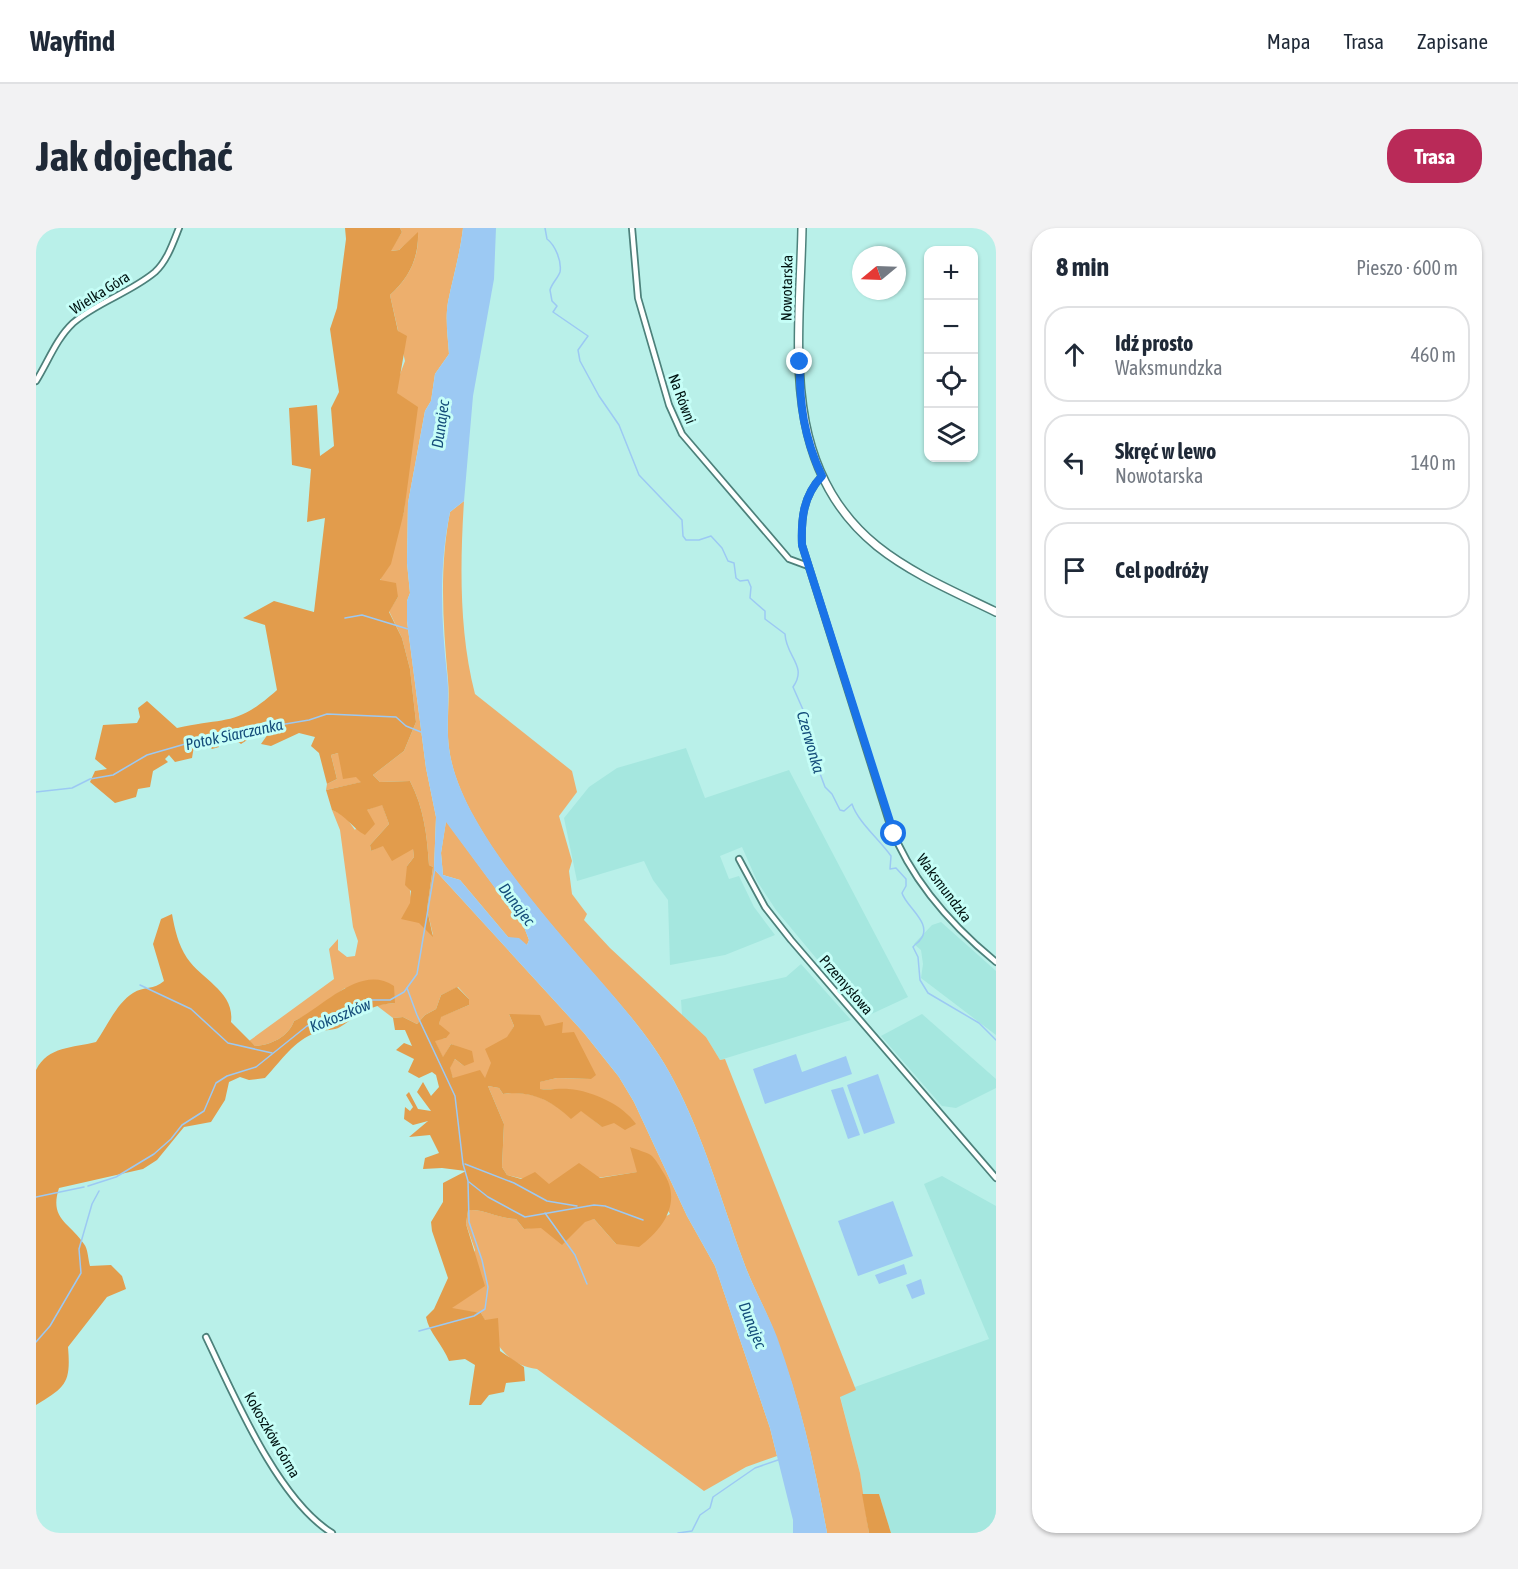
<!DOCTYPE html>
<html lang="pl">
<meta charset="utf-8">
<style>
body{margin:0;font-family:"Asap Condensed",sans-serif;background:#f2f2f3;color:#1f2937}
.controls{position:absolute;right:18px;top:18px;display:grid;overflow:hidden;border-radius:12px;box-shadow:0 2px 4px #0004}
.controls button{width:54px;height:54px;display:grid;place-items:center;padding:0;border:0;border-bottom:2px solid #e0e1e3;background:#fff;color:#1f2937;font:30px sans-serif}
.compass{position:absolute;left:816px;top:18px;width:54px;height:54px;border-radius:50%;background:#fff;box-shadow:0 2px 4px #0004;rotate:251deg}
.stop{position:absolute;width:18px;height:18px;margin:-14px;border:4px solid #1a73e8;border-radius:50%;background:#fff}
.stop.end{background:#1a73e8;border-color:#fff;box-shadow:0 2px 6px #0008}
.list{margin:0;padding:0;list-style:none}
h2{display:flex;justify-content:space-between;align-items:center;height:78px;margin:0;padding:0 24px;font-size:26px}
h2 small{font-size:20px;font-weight:400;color:#747a83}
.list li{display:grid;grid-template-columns:39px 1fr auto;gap:18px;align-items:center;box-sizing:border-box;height:96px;margin:0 12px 12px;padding:0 12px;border:2px solid #e0e1e3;border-radius:24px}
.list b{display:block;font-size:22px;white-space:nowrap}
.list p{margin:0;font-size:20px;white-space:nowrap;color:#747a83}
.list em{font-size:20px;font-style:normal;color:#747a83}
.icon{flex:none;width:33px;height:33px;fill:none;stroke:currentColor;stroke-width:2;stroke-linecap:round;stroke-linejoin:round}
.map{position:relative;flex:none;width:960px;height:1305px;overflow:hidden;border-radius:24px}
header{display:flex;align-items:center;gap:36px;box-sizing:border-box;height:84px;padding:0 30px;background:#fff;border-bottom:2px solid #e0e1e3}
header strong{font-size:28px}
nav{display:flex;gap:33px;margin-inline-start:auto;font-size:21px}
.intro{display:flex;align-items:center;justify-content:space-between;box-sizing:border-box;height:144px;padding:0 36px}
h1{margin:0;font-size:42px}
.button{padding:15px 27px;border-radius:24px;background:#b92a58;color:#fff;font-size:21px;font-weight:700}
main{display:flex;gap:36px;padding:0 36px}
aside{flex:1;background:#fff;border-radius:24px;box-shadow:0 2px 4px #0004}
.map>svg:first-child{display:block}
.built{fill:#a5e7df}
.green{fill:#edaf6d}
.forest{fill:#e29c4c}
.water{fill:#9cc9f3;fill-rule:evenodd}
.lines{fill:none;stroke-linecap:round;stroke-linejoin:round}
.stream{stroke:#9cc9f3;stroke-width:1.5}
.street-casing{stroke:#4d817b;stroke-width:8}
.secondary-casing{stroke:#4d817b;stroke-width:10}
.street{stroke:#fff;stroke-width:4.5}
.secondary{stroke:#fff;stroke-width:7}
.route{stroke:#1a73e8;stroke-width:8}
.labels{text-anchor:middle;stroke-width:6;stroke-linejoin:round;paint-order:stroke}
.street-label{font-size:15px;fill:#011412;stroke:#c6fef7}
.water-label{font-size:16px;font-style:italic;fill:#144d7a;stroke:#c6fef7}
</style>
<header>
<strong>Wayfind</strong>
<nav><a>Mapa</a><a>Trasa</a><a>Zapisane</a></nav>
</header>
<div class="intro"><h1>Jak dojechać</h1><a class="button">Trasa</a></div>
<main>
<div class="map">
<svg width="960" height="1305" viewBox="0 0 960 1305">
<rect width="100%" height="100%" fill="#b9f0e9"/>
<g class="built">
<polygon points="650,520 669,570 753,542 872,769 829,789 740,682 721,653 706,619 684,628 693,651 703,648 718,679 739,707 689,727 634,737 632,672 617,652 608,633 541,653 528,590 553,559 581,540"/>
<polygon points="905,694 960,743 960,807 885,750 887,736 885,722 878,716 896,697"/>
<polygon points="765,736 815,792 684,832 670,809 646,787 645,772 750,749"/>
<polygon points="886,786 960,851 960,860 920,880 906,878 845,808"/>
<polygon points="906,948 960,978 960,1305 855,1305 843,1266 826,1266 824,1245 804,1168 819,1162 819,1159 953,1111 888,956"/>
</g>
<g class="green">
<path d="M364,0H427C424,26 417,49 412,74C409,91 412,109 413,126L399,146L395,173L389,183L372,275L371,335L374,365L371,373V393L390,540L400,589L398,641L548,805L583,849L598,874L651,988L679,1038L734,1200L741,1228L710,1239L668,1263L501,1141C468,1137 458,1111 445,1085L415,1081L439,1022L430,996L432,982C450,981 460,990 480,991L488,1001L558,991L580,1016L634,986L595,919L602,944L513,957L471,947L466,939L468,896L452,858L463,860L467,866C495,862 515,872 535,890L545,882L566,899L533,861H504L503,854L521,850L555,851L525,805L473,786L478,798L449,851L417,850L413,840L419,831L428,838L422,819L415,816L407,830L398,812L410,810L403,796L404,789L433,777V771L422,759L405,767L400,781L389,787L381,796L367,789L357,790L340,777L359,775L309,760L271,787L258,793C252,809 235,817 219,818L213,813L298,751L293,721L302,711V722L311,729L319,728L322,713L317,699L304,602L296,582L308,587L319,602L331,582L346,576L353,596L334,617L335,623L347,617L377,620L378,629L371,638C375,665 373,691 397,707L391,681L397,639L393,637C391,607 388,580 374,553L344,554L337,547L368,523L380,494L374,441L366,410L353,383L362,369L344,353L368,284L373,226L361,165V154L369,133L354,67C373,50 383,30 382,5L363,22L354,23L366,4Z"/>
<path d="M428,273C424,336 423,404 439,466L536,543L541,564L523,588L536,633L533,643L536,666L551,686L548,692L574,720L670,809L684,832L689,831L820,1162L804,1169L824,1245L833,1305H791C779,1238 764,1173 740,1109C731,1083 716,1058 707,1032C685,972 668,910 638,853C612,802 568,759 531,715C489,665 421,586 413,520C410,497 414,474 412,452C407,395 403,341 414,284Z"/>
<polygon points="302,525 326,554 290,562 291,556 301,551 295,527"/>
<polygon points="410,593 488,699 493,712 491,717 472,709 424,652 407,647 405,625"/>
</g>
<g class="forest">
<path d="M309,0H364L366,4L355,23L363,22L382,4C383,30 373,50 354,67L362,103L371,108L361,165L382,179L368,284L355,336L344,352L360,355L362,369L353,384L366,410L374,441L380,494L368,523L337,547L344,554L374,553C388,580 391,607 393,637L397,639L391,681L397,709L383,695L365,691L374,675L375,663L369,657L371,638L378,629L377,621L356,633L347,618L335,623L334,617L353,596L346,577L331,582L339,596L329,607C316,600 311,588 296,582L290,562L325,554L320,549L307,551L302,525L295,527L301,551L291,556L283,525L275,518L279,509L263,505L235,518L225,516L232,506L228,501L205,516L195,509L183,511V519L176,521L170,515L158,518L156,530L139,534L133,527L129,531L132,534L117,543L114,559L102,561L100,569L79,575L54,554L59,543L71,541L59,531L67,497L101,495L104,489L102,480L111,473L141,500C190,489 200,499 241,462L229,397L207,390L238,373L278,384L289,290L271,294L275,241L256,237L253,180L281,177L284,228L298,218L295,180L303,164L294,101L301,80L310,11Z"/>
<path d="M136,686C139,702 142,716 151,730C166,752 199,764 195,794L219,818C235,817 252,809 258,793C287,780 324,735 358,758L359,775C333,777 326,785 304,799C298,803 289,801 281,804C256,814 247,831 229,850L213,852L204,849L193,854L189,872L175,894L148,899L121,932L107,941L23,960C13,991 33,994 48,1016C52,1021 52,1031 54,1038L75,1037L86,1048L90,1061L71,1069L32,1119C35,1155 30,1159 0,1177V842C12,818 37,820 60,814C71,798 81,775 97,765C108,758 118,762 128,753L117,716L125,691Z"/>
<path d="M421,759L433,771V777L405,789L403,796L414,805L410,810L399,813L407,829L415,816L436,823L438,834L428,838L419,831L414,840L417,850L444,842L449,850L455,835L449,821L471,809L478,798L473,786L504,787L509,798L527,794L526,805L538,804L560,847L555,851L521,850L504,854V861C514,862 524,860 533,861C557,863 587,877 600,896L589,902L578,895L566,899L545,883L535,891C515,872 495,862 467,866L463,860L452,858L468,896L466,939L471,947L485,951L499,944L513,956L543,935L564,950L601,944L594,919C601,922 611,924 616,928C620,932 624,939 627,944C647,974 627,1001 603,1019L580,1016L558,991L549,994L526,1017L505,1000L488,1001L480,991C459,990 450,981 432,982L430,996L449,1058L416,1080L445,1085L449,1092L462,1090L464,1123L488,1139L489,1153L470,1155L468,1164L453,1167L445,1177H433L439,1137L429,1131L413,1133C407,1117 393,1105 390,1089L398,1081L412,1050L396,1003L395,994L407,974V955L430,943L406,940L387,941L389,930L403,925L394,907L373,909L392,893L377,897L368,891L369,879L374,883L377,879L370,867L373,864L382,881L395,883L381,864L387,854L395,868L403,859L400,847L396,844L383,850L372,844L378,831L360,822L368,815L376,818L369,802H359L357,790L367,789L381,796L389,787L400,781L405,767Z"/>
<polygon points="826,1266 843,1266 855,1305 833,1305"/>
</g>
<g class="water">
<path d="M427,0H460L458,51L437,168L428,273L414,284C403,338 405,392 411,446C414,471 410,496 413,520C421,583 484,658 524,706C562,752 611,800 638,853C668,910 685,972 707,1032C716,1058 731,1083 741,1109C764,1173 779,1238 791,1305H757V1292L734,1200L679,1038L651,988L598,874L583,849L548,805L398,641L400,589L390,540L371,393V373L374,365L371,335L372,275L389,183L395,173L399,146L413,126C412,109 409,91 412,74C417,49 424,26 427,0ZM410,594L488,699L493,712L491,717L483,710L472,709L424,652L407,647L405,625Z"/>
<polygon points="760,826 766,844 810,828 816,846 729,876 717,841"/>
<polygon points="842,846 859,895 828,906 811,857"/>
<polygon points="807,859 824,907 812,911 795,862"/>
<polygon points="857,973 877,1028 822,1048 802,993"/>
<polygon points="868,1036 871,1046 843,1056 839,1047"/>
<polygon points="885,1051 889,1066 876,1071 870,1057"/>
</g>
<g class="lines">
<g class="stream">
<path d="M509,0L511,11C519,17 526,33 524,44C522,50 516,55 514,62L516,73L521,78L517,84L552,108L542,122L544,133L563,168L583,197L603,247L646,292L647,308L650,312H663L675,308L686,320L692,333L698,335L700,350L704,353L712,352L715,359L714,370L729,383V391L749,406C750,429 772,438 757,459L772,493L769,505L789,559L796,566L804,582L808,583L816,576C822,594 843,611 855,628L854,641L860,640L870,651V658L866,665C870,679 898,696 884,712C882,715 879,716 877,719L882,729L884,752L892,765L943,795L960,812"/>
<polyline points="309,390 326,387 372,401"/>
<polyline points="0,564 36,560 54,551 77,547 111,527 177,508 273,492 291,486 360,489 370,498 385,504"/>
<polyline points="104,757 155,781 192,815 236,825"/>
<polyline points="371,760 381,787 419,868 427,936 432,953 433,994 446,1032 452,1059 449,1081 438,1088 383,1103"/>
<polyline points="429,936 478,955 511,973 541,978"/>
<polyline points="433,954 452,969 489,989 558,977 569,978 607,992"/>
<polyline points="52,958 80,949 118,926 135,911 146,897 168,883 180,855 191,848 220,839 271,798 332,772 354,772 368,764 381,746 399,640"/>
<polyline points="0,969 48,959"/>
<polyline points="509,985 539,1027 551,1056"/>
<polyline points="0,1114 14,1098 45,1045 43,1021 56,976 63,963"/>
<polyline points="642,1305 656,1303 664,1287 674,1280 677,1269 719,1240 742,1232"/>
</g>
<g class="street-casing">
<g id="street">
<polyline points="596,0 602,70 633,177 646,206 753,331 772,338"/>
<path d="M0,153C12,134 20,111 37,95C61,74 94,65 119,44C131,33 137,15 143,0"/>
<path d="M786,248C767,268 765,291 766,317L854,597C875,652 915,697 960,734"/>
<polyline points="703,631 729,679 755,712 960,950"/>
<path d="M170,1109C198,1167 241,1271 296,1305"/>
</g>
</g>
<g class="secondary-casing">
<path id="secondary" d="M766,0C764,112 742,238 841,318C876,346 919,364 960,384"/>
</g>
<use href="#street" class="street"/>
<use href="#secondary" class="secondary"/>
</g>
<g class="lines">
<path class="route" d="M764,134C763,175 768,210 786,248C767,268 765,291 766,317L858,606"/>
</g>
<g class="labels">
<g class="street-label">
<text transform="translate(751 60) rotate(-89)" y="5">Nowotarska</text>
<text transform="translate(64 65) rotate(-32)" y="5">Wielka Góra</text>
<text transform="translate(646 171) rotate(69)" y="5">Na Równi</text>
<text transform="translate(908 660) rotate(53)" y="5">Waksmundzka</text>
<text transform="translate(810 757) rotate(49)" y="5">Przemysłowa</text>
<text transform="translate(236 1207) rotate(60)" y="5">Kokoszków Górna</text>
</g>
<g class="water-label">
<text transform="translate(404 196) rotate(-82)" y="6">Dunajec</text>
<text transform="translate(198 506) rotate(-12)" y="6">Potok Siarczanka</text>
<text transform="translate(775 514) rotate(74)" y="6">Czerwonka</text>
<text transform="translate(481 676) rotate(53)" y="6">Dunajec</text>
<text transform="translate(304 787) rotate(-22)" y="6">Kokoszków</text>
<text transform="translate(717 1097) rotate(68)" y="6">Dunajec</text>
</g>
</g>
</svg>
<div class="controls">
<button>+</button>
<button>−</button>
<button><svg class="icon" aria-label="locate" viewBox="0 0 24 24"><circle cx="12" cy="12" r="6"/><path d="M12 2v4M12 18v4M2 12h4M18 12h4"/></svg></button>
<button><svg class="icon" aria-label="layers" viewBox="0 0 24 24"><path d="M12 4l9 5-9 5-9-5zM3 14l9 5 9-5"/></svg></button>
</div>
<svg class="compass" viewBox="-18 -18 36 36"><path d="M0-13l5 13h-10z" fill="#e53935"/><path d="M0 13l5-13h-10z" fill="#747a83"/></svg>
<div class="stop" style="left:858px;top:606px"></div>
<div class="stop end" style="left:764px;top:134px"></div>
</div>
<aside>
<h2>8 min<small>Pieszo · 600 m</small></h2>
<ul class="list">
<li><svg class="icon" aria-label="ahead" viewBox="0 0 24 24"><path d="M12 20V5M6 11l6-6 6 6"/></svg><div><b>Idź prosto</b><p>Waksmundzka</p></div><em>460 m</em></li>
<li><svg class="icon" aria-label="left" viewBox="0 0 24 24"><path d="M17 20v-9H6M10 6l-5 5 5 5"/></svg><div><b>Skręć w lewo</b><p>Nowotarska</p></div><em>140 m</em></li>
<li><svg class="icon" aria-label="arrive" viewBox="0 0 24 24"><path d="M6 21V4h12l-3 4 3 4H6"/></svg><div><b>Cel podróży</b></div></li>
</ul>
</aside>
</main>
